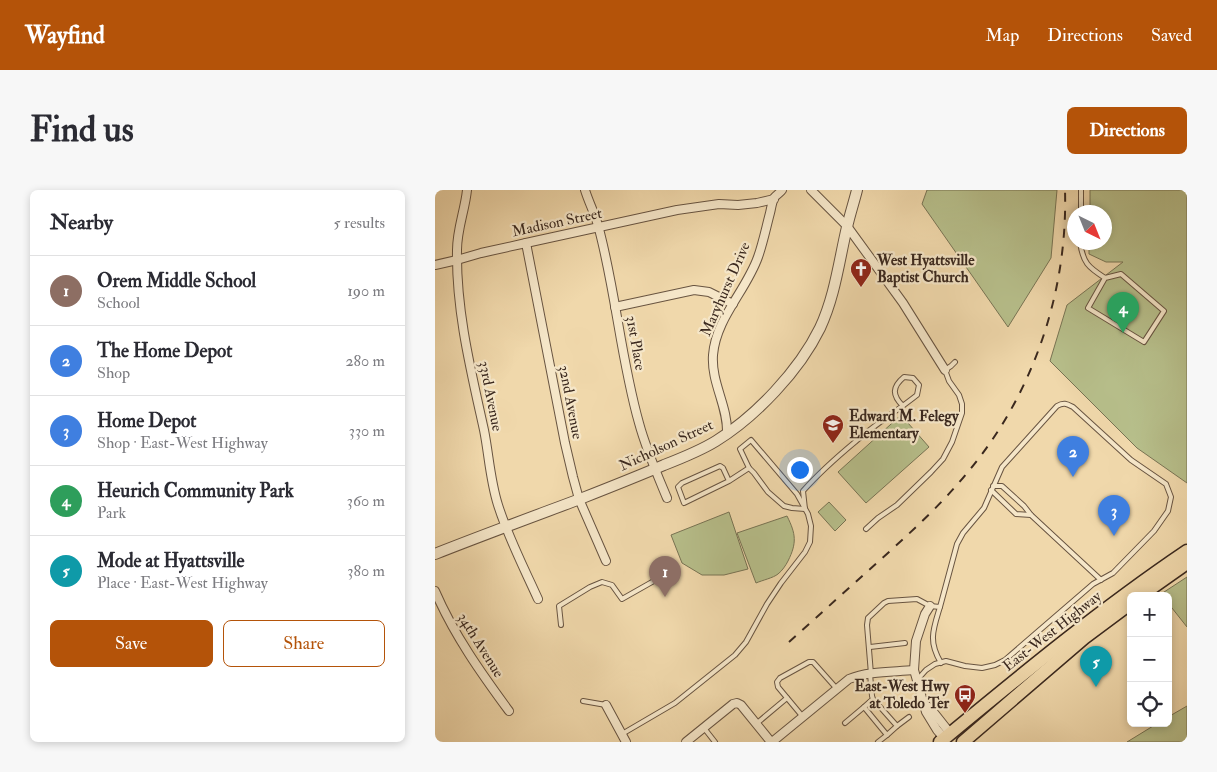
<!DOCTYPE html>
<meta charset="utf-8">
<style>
body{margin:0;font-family:"IM FELL Double Pica",serif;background:#f7f7f7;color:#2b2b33}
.controls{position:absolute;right:15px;bottom:15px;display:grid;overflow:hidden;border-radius:8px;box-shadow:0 2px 8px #0003}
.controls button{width:45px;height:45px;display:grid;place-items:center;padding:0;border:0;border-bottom:1px solid #e1e1e2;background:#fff;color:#2b2b33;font:25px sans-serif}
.compass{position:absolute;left:632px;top:15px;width:45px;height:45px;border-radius:50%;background:#fff;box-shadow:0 2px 8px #0003;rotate:137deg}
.you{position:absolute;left:364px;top:279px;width:18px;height:18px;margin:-12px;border:4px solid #fff;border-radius:50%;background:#1a73e8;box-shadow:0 0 0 8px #1a73e833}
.badge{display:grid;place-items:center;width:32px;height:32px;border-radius:50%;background:#b45309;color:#fff;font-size:16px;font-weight:700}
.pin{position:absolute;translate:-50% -41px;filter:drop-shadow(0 1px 2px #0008)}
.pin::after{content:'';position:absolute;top:26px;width:18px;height:15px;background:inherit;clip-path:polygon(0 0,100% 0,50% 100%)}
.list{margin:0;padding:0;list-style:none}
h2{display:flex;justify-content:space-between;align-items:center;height:65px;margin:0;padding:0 20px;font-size:21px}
h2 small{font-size:16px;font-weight:400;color:#7c7c81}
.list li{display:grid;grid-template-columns:32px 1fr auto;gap:15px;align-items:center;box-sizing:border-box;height:70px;padding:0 20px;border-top:1px solid #e1e1e2}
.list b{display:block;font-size:19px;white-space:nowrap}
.list p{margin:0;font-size:16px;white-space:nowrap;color:#7c7c81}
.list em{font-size:16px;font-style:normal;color:#7c7c81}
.actions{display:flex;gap:10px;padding:15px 20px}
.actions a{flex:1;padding:11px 0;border:1px solid #b45309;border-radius:8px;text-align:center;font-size:18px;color:#b45309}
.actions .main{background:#b45309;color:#fff}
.icon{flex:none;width:28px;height:28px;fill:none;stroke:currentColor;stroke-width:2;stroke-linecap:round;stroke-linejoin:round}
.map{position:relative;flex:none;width:752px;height:552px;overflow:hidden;border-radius:8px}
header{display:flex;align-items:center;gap:30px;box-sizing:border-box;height:70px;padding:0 25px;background:#b45309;color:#fff}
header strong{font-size:24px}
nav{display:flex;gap:28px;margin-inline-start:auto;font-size:18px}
.intro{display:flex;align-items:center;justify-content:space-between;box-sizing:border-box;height:120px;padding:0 30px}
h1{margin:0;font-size:35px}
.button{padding:12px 22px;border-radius:8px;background:#b45309;color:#fff;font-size:18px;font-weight:700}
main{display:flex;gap:30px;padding:0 30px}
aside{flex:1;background:#fff;border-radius:8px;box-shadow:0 2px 8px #0003}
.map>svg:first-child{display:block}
.green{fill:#b7bf8b;stroke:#787454}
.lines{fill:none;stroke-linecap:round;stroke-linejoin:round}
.service-casing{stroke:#685441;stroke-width:6}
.minor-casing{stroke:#685441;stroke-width:10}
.tertiary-casing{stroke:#685441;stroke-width:12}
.primary-casing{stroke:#3a281e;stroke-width:15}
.service{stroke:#f5e6c8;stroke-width:4}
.minor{stroke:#f5e6c8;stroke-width:8}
.tertiary{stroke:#f5e6c8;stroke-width:10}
.primary{stroke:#f0d8ab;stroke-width:12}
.rail{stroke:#3a281e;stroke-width:2;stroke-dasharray:9 9;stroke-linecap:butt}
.labels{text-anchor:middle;stroke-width:4.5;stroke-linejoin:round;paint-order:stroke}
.street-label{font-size:15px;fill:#3a281e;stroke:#f5e6c8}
.poi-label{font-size:15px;font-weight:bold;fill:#3a281e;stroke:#f5e6c8;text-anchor:start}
</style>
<header>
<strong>Wayfind</strong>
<nav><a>Map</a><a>Directions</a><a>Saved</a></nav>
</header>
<div class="intro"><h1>Find us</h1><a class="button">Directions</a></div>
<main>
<aside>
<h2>Nearby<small>5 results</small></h2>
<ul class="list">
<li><span class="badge" style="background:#8d6e63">1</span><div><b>Orem Middle School</b><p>School</p></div><em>190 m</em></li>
<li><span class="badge" style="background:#3f7fe0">2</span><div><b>The Home Depot</b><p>Shop</p></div><em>280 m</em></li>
<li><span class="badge" style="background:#3f7fe0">3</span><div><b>Home Depot</b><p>Shop · East-West Highway</p></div><em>330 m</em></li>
<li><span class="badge" style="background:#2e9e5b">4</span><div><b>Heurich Community Park</b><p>Park</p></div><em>360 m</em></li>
<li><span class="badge" style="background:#0f9aa8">5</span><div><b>Mode at Hyattsville</b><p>Place · East-West Highway</p></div><em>380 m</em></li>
</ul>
<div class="actions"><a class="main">Save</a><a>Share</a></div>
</aside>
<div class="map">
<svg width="752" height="552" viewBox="0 0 752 552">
<rect width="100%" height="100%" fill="#f0d8ab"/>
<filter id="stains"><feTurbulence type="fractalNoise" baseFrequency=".004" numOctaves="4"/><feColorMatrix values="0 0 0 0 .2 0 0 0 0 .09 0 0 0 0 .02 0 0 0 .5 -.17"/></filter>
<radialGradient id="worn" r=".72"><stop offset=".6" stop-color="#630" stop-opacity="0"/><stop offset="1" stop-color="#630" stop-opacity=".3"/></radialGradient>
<g class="green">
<polygon points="492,0 622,0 616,68 573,137 487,14"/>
<polygon points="655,0 752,0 752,293 702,258 615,171 632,115 688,72 671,72 654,64 654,53 670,52 670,22 655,22"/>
<polygon points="466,225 494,257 431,313 403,282"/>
<polygon points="394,312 411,330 400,341 383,322"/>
<polygon points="294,322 313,379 289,385 267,385 247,373 236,345"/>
<path d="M352,326C361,344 362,353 353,371C351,375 347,381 343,384C338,388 328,390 321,393L302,343Z"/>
<polygon points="752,387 752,437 733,413 733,406 727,406 726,404"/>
<polygon points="752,516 752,552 692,552 723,533 733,533 733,527"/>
</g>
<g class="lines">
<g class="service-casing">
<g id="service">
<polyline points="646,22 646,0"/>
<path d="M645,52C648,73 653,77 670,88L686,84L729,121L709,152L653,118L670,88"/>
<path d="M314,278L319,283L333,302L349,316L357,318L370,319L368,301C384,283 402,267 420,252C439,235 462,221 482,205L484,195L478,188L469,187C457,197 457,205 468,216"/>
<polyline points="558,296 567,296 589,316 596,325"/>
<polyline points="556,300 581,324 596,325 666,390"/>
<polyline points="431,339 443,328 462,315 496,282 508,269 517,252 527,223 527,214 524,205 514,191 510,180 516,176 520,172"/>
<path d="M505,417C498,440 493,451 506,473"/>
<polyline points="126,435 124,416 155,397 167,392 177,395 187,409 217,392 223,388"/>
<polyline points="435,457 470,453"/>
<polyline points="435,484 437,506 438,509 462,536 452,545 429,517 438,509"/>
<path d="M436,484L432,435L433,428L449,413L453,411L482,409L495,416L505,417L522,354L528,343L549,318L567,277L622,216C629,212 632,214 638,217L696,270L731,294L736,307L733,321L719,341L678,383L658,394L570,470L560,475L547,478L530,476L511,471L500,474L491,480L482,490"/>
<polyline points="148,511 171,515"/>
<polyline points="368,527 343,497 342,492 345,488 374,472 378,472 402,499"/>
<polyline points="410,533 429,517"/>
<polyline points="321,534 352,508"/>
<polyline points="462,536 474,527"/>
<polyline points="269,538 280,552"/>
<polyline points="187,544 240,513 300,465 311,452 332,414 346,393 370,362 375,352 376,336 373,324 362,304 316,250 305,259 314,278 294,291 249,313 243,297 247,293 285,276 288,278 294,291"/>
<polyline points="443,552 452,545"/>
</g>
</g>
<g class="minor-casing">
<g id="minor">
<path d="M32,0C30,20 22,39 22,60C21,121 36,181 49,240C54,265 55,290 63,315C73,347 89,378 103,409"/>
<path d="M150,0C154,13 161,26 164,39C181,103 186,170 204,233C211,259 222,284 232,308"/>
<polyline points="376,0 412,36 468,113 510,180"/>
<polyline points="91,53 130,253 138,287 144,309 171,371"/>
<polyline points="0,75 22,70 46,63 91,53 242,20 284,14 303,15 322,13 339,9"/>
<polyline points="180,117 259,100 274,102 298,114"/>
<path d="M292,243C293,216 276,193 278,165C281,128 311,101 323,67C328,53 331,38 335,23C336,19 337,12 339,8C341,5 345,3 347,0"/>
<path d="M0,401C19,445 46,483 74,521"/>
<polyline points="495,416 490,424 481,451 479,480 491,522 502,540 509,548"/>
<polyline points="488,513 496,519 515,543"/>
<polyline points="171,515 191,552"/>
<polyline points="251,552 298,514 302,513 306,515 336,552"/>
<path d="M337,552L414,489C433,481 459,482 479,480"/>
</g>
</g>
<g class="tertiary-casing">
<path id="tertiary" d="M0,364C48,345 97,327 145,309C173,298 201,287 229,275C247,268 265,261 281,251C321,226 364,181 385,138C400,106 404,71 412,37C415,24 419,12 422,0"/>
</g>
<g class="primary-casing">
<g id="primary">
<polyline points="705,406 752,373"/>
<path d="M505,552C585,486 666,419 752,361"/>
<polyline points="528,552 649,448 696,413"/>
</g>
</g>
<use href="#service" class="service"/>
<use href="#minor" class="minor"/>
<use href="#tertiary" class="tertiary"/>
<use href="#primary" class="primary"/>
<path class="rail" d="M354,452C384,425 414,398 444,371C475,343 506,315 532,283C598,205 633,102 630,0"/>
</g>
<defs>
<g id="church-pin" transform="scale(1.125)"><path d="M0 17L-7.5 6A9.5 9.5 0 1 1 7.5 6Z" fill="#8f2418" stroke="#f5e6c8"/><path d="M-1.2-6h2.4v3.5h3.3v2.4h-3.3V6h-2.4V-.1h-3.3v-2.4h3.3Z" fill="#fff"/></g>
<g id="school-pin" transform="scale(1.125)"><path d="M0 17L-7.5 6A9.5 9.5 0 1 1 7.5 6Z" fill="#8f2418" stroke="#f5e6c8"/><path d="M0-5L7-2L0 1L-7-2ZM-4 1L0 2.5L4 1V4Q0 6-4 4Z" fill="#fff"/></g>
<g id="bus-pin" transform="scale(1.125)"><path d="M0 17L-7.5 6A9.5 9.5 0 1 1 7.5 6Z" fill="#8f2418" stroke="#f5e6c8"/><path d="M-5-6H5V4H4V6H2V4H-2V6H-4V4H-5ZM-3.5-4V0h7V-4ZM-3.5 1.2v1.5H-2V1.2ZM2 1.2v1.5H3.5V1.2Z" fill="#fff"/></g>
</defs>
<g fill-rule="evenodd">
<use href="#church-pin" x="426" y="79"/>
<use href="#school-pin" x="398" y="235"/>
<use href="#bus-pin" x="530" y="505"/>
</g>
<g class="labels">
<g class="street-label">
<text transform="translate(122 32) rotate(-12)" y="5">Madison Street</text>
<text transform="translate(290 99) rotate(-66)" y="5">Maryhurst Drive</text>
<text transform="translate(201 153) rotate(80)" y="5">31st Place</text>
<text transform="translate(56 206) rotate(79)" y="5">33rd Avenue</text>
<text transform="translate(136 212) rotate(79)" y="5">32nd Avenue</text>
<text transform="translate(231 255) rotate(-25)" y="5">Nicholson Street</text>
<text transform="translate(617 441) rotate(-38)" y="5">East-West Highway</text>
<text transform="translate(46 455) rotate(58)" y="5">34th Avenue</text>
</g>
<g class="poi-label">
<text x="442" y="75">West Hyattsville<tspan x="442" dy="17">Baptist Church</tspan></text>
<text x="414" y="231">Edward M. Felegy<tspan x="414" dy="17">Elementary</tspan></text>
<text x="514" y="501" text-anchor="end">East-West Hwy<tspan x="514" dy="17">at Toledo Ter</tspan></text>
</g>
</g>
<rect width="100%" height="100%" filter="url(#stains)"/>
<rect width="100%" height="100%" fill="url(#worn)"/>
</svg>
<div class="controls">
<button>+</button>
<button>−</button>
<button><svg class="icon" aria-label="locate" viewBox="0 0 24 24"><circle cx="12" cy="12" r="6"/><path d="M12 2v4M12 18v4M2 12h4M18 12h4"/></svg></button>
</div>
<svg class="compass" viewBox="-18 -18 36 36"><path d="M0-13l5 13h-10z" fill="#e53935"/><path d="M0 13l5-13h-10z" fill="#7c7c81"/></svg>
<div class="you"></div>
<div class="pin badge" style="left:230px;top:407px;background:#8d6e63">1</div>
<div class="pin badge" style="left:638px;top:287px;background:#3f7fe0">2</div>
<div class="pin badge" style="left:679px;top:346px;background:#3f7fe0">3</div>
<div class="pin badge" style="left:688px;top:143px;background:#2e9e5b">4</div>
<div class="pin badge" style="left:661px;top:497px;background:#0f9aa8">5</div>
</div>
</main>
